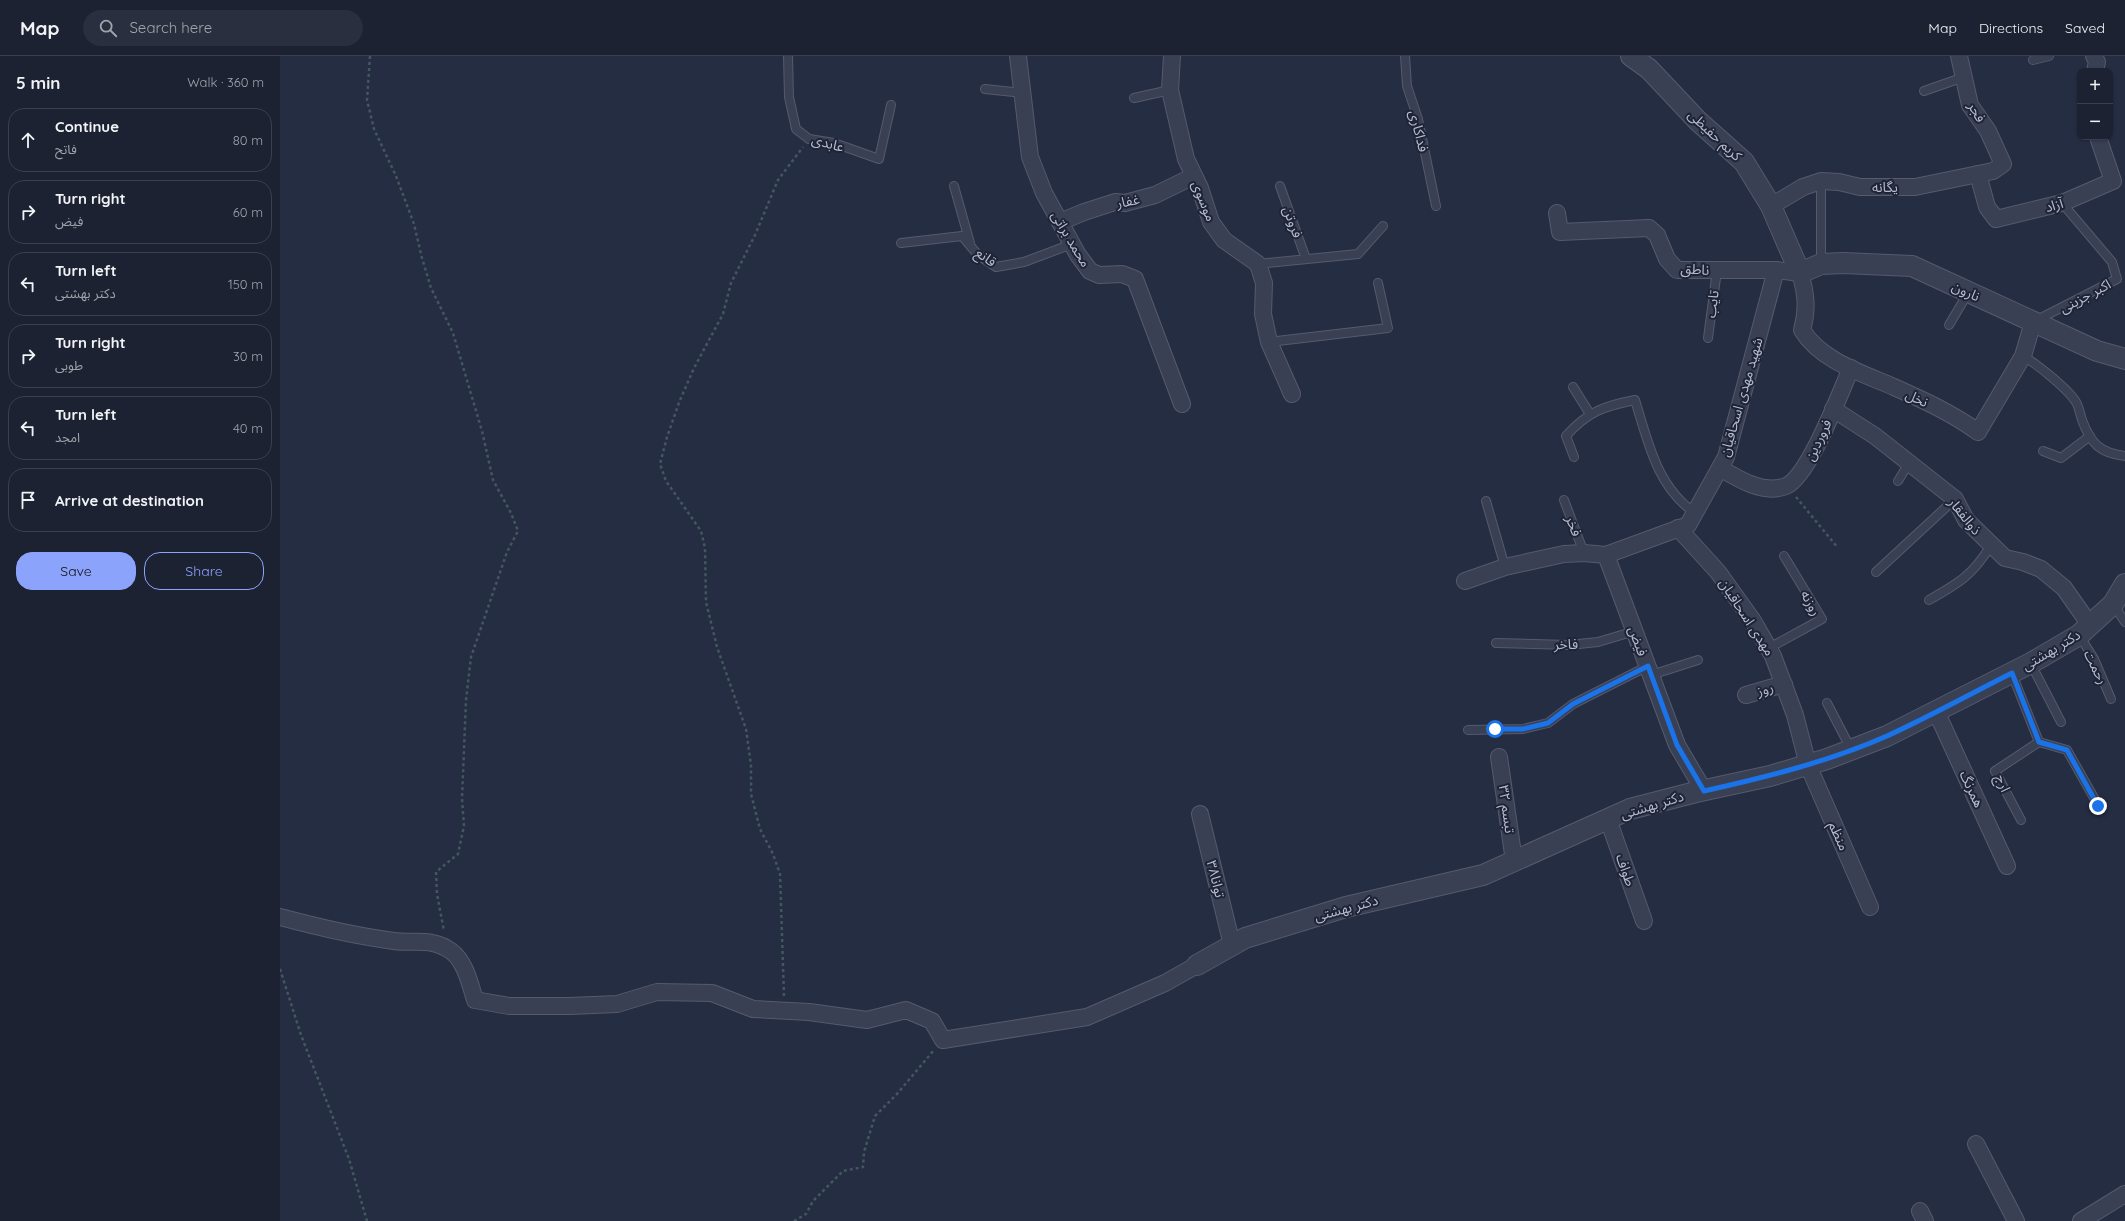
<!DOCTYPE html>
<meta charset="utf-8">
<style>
body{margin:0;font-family:Quicksand,"Noto Sans Arabic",sans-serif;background:#292f3e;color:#f1f3f6}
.controls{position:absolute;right:12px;top:12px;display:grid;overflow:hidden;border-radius:8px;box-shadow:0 1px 3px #0004}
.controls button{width:36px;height:36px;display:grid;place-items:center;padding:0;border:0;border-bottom:1px solid #3a3f4d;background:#1c2232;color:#f1f3f6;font:20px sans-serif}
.stop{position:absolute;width:12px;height:12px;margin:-9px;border:3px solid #1a73e8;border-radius:50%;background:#fff}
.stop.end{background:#1a73e8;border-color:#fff;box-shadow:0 1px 4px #0008}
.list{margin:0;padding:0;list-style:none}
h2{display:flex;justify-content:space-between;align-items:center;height:52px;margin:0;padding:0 16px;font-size:17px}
h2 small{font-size:13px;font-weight:400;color:#a0a4ac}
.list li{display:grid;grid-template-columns:26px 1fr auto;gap:12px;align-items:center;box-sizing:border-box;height:64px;margin:0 8px 8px;padding:0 8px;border:1px solid #3a3f4d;border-radius:16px}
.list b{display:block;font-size:15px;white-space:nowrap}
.list p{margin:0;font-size:13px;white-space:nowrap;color:#a0a4ac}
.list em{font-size:13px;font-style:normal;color:#a0a4ac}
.actions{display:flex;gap:8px;padding:12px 16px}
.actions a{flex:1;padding:9px 0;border:1px solid #8ca3fc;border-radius:16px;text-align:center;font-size:14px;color:#8ca3fc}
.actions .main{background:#8ca3fc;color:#111}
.icon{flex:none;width:22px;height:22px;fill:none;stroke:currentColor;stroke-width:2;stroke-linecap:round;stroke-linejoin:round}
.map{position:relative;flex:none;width:1845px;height:1165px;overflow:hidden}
header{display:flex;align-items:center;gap:24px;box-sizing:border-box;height:56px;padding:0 20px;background:#1c2232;border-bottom:1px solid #3a3f4d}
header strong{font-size:19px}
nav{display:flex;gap:22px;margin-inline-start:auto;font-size:14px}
.search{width:280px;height:36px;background:#292f3e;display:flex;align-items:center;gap:10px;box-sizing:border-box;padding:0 14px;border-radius:22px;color:#a0a4ac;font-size:15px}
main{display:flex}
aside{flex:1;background:#1c2232}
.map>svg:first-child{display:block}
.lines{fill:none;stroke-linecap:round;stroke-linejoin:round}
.service-casing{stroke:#555a6d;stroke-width:10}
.minor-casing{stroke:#555a6d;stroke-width:18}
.tertiary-casing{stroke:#555a6d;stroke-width:22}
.path{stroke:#43575e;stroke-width:2.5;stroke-dasharray:3 3;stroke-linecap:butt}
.service{stroke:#3a4053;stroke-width:8}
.minor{stroke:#3a4053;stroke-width:16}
.tertiary{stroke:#3a4053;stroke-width:20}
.route{stroke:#1a73e8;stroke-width:5}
.labels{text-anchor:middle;stroke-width:4;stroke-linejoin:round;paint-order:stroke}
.street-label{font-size:14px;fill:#b7bbcc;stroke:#1e2438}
</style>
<header>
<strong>Map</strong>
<div class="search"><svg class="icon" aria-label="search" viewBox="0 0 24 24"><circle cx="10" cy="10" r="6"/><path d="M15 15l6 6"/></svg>Search here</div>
<nav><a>Map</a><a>Directions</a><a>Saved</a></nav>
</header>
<main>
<aside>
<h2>5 min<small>Walk · 360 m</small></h2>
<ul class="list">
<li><svg class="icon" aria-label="ahead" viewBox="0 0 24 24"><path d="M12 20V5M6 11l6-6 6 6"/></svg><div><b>Continue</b><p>فاتح</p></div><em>80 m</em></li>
<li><svg class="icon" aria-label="right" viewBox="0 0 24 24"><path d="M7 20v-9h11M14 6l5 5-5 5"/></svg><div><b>Turn right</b><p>فیض</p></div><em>60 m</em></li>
<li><svg class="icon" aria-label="left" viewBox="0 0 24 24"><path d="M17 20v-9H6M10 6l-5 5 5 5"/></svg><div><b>Turn left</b><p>دکتر بهشتی</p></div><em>150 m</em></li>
<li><svg class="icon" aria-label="right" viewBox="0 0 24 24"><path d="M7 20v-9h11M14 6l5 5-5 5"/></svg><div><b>Turn right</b><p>طوبی</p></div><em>30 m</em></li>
<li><svg class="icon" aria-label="left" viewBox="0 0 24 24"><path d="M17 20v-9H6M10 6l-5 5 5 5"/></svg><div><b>Turn left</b><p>امجد</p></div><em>40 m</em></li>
<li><svg class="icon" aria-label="arrive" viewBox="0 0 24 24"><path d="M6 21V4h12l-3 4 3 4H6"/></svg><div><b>Arrive at destination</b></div></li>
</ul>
<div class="actions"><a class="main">Save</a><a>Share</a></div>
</aside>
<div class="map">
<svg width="1845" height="1165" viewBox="0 0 1845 1165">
<rect width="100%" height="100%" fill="#252d43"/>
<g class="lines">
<g class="service-casing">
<g id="service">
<polyline points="508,0 509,41 516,73 529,83 554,87 599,103 611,49"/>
<polyline points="1125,0 1127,30 1138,63 1156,150"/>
<polyline points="1753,4 1769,0"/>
<polyline points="705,33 742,37"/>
<polyline points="1644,35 1684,21"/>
<polyline points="854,42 890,34"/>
<polyline points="1541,125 1541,208"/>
<polyline points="674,130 690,187"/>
<polyline points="1000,130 1026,203"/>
<polyline points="621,187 682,180 698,199 716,211 744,206 792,188"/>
<polyline points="978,208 1078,198 1103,170"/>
<polyline points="1755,265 1837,223 1832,206 1782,147"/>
<polyline points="1669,269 1688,237"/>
<polyline points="1428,282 1437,214"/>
<polyline points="989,286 1108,272 1098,227"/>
<path d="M1743,300C1757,308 1788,333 1796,346C1799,351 1800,358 1802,364C1811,388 1820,397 1845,400"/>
<polyline points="1293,331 1310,358"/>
<polyline points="1763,395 1781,402 1810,380"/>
<path d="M1294,401L1286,380C1307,356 1324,350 1355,344C1368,386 1377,431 1415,457"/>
<polyline points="1618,425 1629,407"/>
<polyline points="1284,444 1304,497"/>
<polyline points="1206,445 1225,511"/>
<polyline points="1596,516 1675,443"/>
<path d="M1649,544C1679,527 1693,519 1711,489"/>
<polyline points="1833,548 1845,566"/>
<polyline points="1799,579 1814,603 1831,643"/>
<polyline points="1216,587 1289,589 1318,586 1355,575"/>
<polyline points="1489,592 1542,563 1504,500"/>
<polyline points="1751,608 1781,666"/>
<polyline points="1732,618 1759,686"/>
<polyline points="1371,619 1418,604"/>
<polyline points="1547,647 1571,693"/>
<polyline points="1188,674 1243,673 1268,667 1293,648 1368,610"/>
<polyline points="1759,686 1787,694 1818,749"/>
<polyline points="1741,764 1715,715 1759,686"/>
</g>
</g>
<g class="minor-casing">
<g id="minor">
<polyline points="738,0 750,101 764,137 798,199 810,215 819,219 842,218 855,223 902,348"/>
<polyline points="892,0 890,34 906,103 920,132 931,166 944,184 978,208 984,227 983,258 989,286 1012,338"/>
<polyline points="1814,0 1817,6 1815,15"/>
<polyline points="1698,118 1707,151 1716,163 1782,147 1833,125 1818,81"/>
<polyline points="1491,150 1523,131 1541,125 1559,126 1580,131 1635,131 1713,115 1723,108 1708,75 1690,49 1679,0"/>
<path d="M1277,157L1280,176L1369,172L1377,179L1387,203L1397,214H1496L1520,217C1526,237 1528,253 1522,274C1541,305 1582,317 1614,331C1643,344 1672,357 1698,376L1743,300L1753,266"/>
<polyline points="780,166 804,156 835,146 845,147 875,139 914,120"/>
<polyline points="1553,353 1595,380 1675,443 1686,464 1725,502 1743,506 1761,513 1784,532 1810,569"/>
<path d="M1440,412C1458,423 1484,439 1506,430C1529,420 1560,337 1571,312"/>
<polyline points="1398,472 1438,516 1473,565 1493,600 1515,659 1528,709 1590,851"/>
<polyline points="1326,499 1397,689 1424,735"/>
<polyline points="1185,525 1225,511 1284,498 1304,497 1326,499 1408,469 1446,401 1496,214"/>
<polyline points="1466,639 1504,628"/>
<polyline points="1656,655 1727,810"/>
<polyline points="1219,701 1234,805"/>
<polyline points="920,758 952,889"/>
<polyline points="1328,763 1364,865"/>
<path d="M0,861C37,871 76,880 114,885C136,888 151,881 171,895C185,905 190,928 195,944L229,950H290L337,948L377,936L432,937L473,953L529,956L587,964L626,954L652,965L663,984L807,961L885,927L917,909"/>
<polyline points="1696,1088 1736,1165"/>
<polyline points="1640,1155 1645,1165"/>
<polyline points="1801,1165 1845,1138"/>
</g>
</g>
<g class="tertiary-casing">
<g id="tertiary">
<polyline points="1351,0 1369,13 1418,65 1464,106 1491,150 1520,217 1541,208 1563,207 1632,210 1817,295 1845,303"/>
<polyline points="917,909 965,882 1066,851 1203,819 1350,753 1416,736 1490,720 1547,703 1607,680 1751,607 1799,579 1833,548 1845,528"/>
</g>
</g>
<g class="path">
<polyline points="90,0 87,44 94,73 116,120 134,168 142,202 151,232 173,277 202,375 213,424 231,457 238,475 227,496 191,601 186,644 182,743 184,770 178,798 156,816 157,838 164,875"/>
<polyline points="1516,441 1558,492"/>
<polyline points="0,913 21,979 69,1103 87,1165"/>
<polyline points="504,940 500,818 493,798 480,773 471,738 471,709 466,673 437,591 426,546 425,492 421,475 386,425 380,408 387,381 400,344 414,312 443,258 451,227 475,179 498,124 523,91"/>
<polyline points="514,1165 526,1158 533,1145 563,1115 583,1111 584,1096 595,1060 617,1038 654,994"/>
</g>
<use href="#service" class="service"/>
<use href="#minor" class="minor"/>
<use href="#tertiary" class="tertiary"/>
</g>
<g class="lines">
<path class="route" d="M1215,673H1243L1268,667L1293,648L1368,610L1397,689L1424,735C1486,721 1548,706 1607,680C1649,661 1690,638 1732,617L1759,686L1787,694L1818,750"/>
</g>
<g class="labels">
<g class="street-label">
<text transform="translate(1697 56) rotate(60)" y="5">فجر</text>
<text transform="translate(1139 75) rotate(76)" y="5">فداکاری</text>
<text transform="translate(1435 79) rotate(43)" y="5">کریم حفیظی</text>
<text transform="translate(548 87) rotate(15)" y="5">عابدی</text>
<text x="1605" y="136">یگانه</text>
<text transform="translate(848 145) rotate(-11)" y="5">غفار</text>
<text transform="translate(924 145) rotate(68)" y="5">موسوی</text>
<text transform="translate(1774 149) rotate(-16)" y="5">آزاد</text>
<text transform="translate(1013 166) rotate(70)" y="5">فروتن</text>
<text transform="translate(791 183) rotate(59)" y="5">محمد براتی</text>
<text transform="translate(706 201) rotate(36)" y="5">قانع</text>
<text transform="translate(1415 213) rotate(4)" y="5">ناطق</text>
<text transform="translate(1686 235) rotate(25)" y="5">نارون</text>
<text transform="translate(1805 240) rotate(-28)" y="5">اکبر جزینی</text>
<text transform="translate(1432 248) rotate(-83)" y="5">تایب</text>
<text transform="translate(1461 341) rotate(-74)" y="5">شهید مهدی اسحاقیان</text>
<text transform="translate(1637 342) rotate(25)" y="5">نخل</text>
<text transform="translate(1538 384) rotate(-64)" y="5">فروردین</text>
<text transform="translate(1685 460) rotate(51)" y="5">ذوالفقار</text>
<text transform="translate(1294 470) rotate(69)" y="5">فخر</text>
<text transform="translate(1531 547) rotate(61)" y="5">روزنه</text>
<text transform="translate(1467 561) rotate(57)" y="5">مهدی اسحاقیان</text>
<text transform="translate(1358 585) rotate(69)" y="5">فیض</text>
<text transform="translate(1286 588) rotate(-1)" y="5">فاخر</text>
<text transform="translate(1771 594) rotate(-31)" y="5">دکتر بهشتی</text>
<text transform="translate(1816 611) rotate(64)" y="5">رحمت</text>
<text transform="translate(1485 633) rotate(-17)" y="5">روز</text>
<text transform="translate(1723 727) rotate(67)" y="5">ارج</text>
<text transform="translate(1692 733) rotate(65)" y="5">همرنگ</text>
<text transform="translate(1372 749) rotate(-17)" y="5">دکتر بهشتی</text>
<text transform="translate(1227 753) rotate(82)" y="5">تبسم ۳۲</text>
<text transform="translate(1559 780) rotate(66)" y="5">منظم</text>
<text transform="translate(1346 814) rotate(71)" y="5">طواف</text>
<text transform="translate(936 823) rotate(76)" y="5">توانا۳۸</text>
<text transform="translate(1066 852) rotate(-15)" y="5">دکتر بهشتی</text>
</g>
</g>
</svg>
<div class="controls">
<button>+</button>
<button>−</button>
</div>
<div class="stop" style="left:1215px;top:673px"></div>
<div class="stop end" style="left:1818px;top:750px"></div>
</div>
</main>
